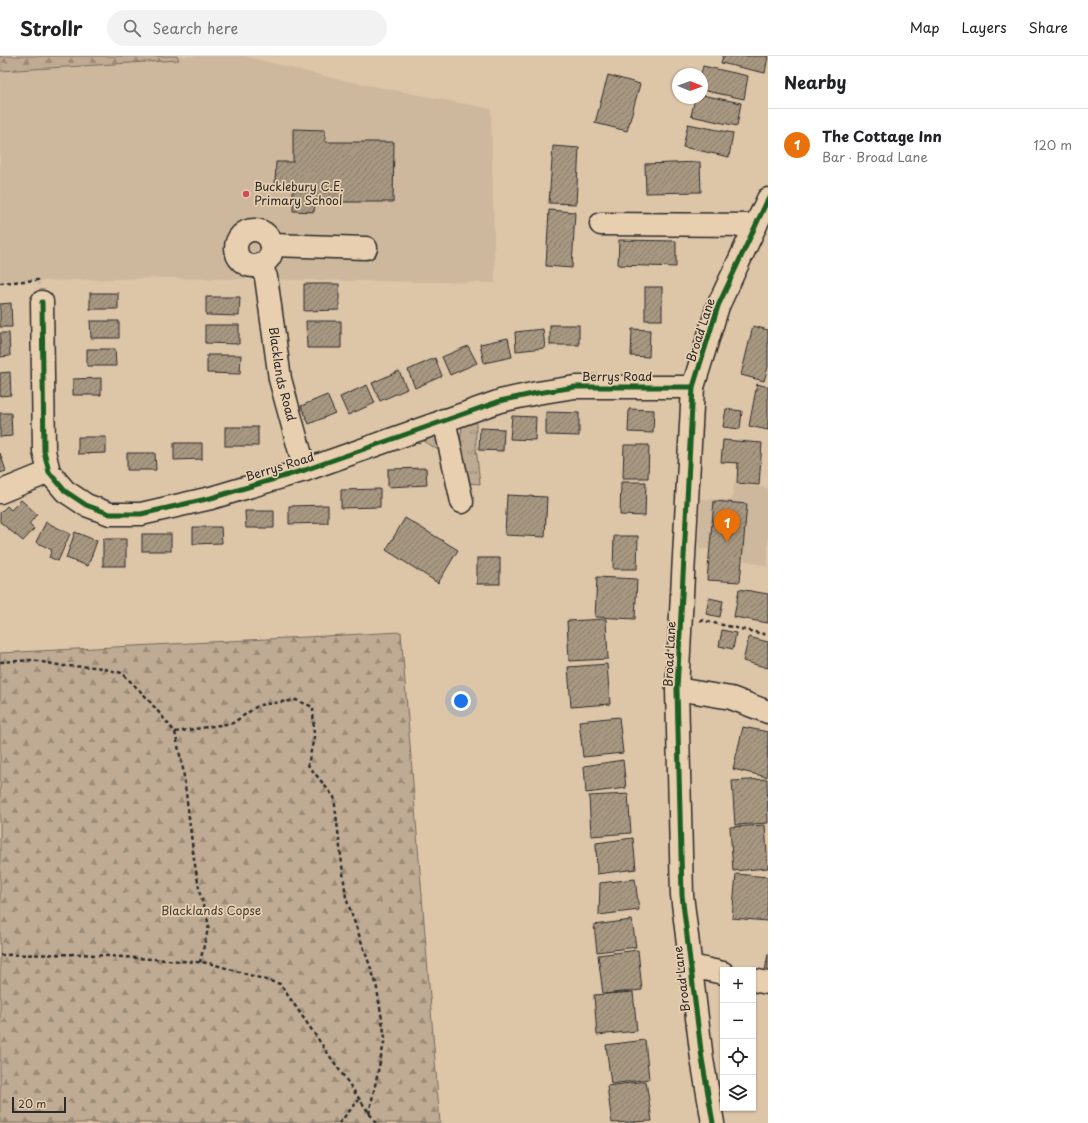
<!DOCTYPE html>
<meta charset="utf-8">
<style>
body{margin:0;font-family:"Playpen Sans",sans-serif;background:#f2f2f2;color:#202124}
.controls{position:absolute;right:12px;bottom:12px;display:grid;overflow:hidden;border-radius:0px;box-shadow:0 1px 3px #0004}
.controls button{width:36px;height:36px;display:grid;place-items:center;padding:0;border:0;border-bottom:1px solid #e0e0e0;background:#fff;color:#202124;font:20px sans-serif}
.compass{position:absolute;left:672px;top:12px;width:36px;height:36px;border-radius:50%;background:#fff;box-shadow:0 1px 3px #0004;rotate:91deg}
.scale{position:absolute;left:12px;bottom:10px;width:54px;box-sizing:border-box;padding-left:4px;border:2px solid #2b2b2b;border-top:0;font-size:11px;line-height:14px;white-space:nowrap;color:#2b2b2b;-webkit-text-stroke:3px #e8cfb0;paint-order:stroke}
.you{position:absolute;left:461px;top:645px;width:14px;height:14px;margin:-10px;border:3px solid #fff;border-radius:50%;background:#1a73e8;box-shadow:0 0 0 6px #1a73e833}
.badge{display:grid;place-items:center;width:26px;height:26px;border-radius:50%;background:#d93025;color:#fff;font-size:13px;font-weight:700}
.pin{position:absolute;translate:-50% -33px;filter:drop-shadow(0 1px 2px #0008)}
.pin::after{content:'';position:absolute;top:21px;width:14px;height:12px;background:inherit;clip-path:polygon(0 0,100% 0,50% 100%)}
.list{margin:0;padding:0;list-style:none}
h2{display:flex;justify-content:space-between;align-items:center;height:52px;margin:0;padding:0 16px;font-size:17px}
h2 small{font-size:13px;font-weight:400;color:#757577}
.list li{display:grid;grid-template-columns:26px 1fr auto;gap:12px;align-items:center;box-sizing:border-box;height:72px;padding:0 16px;border-top:1px solid #e0e0e0}
.list b{display:block;font-size:15px;white-space:nowrap}
.list p{margin:0;font-size:13px;white-space:nowrap;color:#757577}
.list em{font-size:13px;font-style:normal;color:#757577}
.icon{flex:none;width:22px;height:22px;fill:none;stroke:currentColor;stroke-width:2;stroke-linecap:round;stroke-linejoin:round}
.map{position:relative;flex:none;width:768px;height:1067px;overflow:hidden}
header{display:flex;align-items:center;gap:24px;box-sizing:border-box;height:56px;padding:0 20px;background:#fff;border-bottom:1px solid #e0e0e0}
header strong{font-size:19px}
nav{display:flex;gap:22px;margin-inline-start:auto;font-size:14px}
.search{width:280px;height:36px;background:#f2f2f2;display:flex;align-items:center;gap:10px;box-sizing:border-box;padding:0 14px;border-radius:22px;color:#757577;font-size:15px}
main{display:flex}
aside{flex:1;background:#fff}
.map>svg:first-child{display:block}
.built{fill:#cdb89d}
.grass{fill:url(#grass-tufts);stroke:#756b5f}
.forest{fill:url(#forest-firs);stroke:#756b5f}
.building{fill:url(#building-hatch);stroke:#2b2b2b}
.lines{fill:none;stroke-linecap:round;stroke-linejoin:round}
.minor-casing{stroke:#2b2b2b;stroke-width:25}
.path{stroke:#2b2b2b;stroke-width:2.5;stroke-dasharray:4 3;stroke-linecap:butt}
.minor{stroke:#e8cfb0;stroke-width:22}
.cycleway-casing{stroke:#e8cfb0;stroke-width:8}
.cycleway{stroke:#1b5e20;stroke-width:5}
.poi-dot{fill:#d1495b;stroke:#e8cfb0;stroke-width:1.5}
.labels{text-anchor:middle;stroke-width:3.5;stroke-linejoin:round;paint-order:stroke}
.poi-label{font-size:12px;fill:#2b2b2b;stroke:#e8cfb0;text-anchor:start}
.street-label{font-size:12px;fill:#2b2b2b;stroke:#e8cfb0}
.park-label{font-size:12px;fill:#413e3b;stroke:#e8cfb0}
</style>
<header>
<strong>Strollr</strong>
<div class="search"><svg class="icon" aria-label="search" viewBox="0 0 24 24"><circle cx="10" cy="10" r="6"/><path d="M15 15l6 6"/></svg>Search here</div>
<nav><a>Map</a><a>Layers</a><a>Share</a></nav>
</header>
<main>
<div class="map">
<svg width="768" height="1067" viewBox="0 0 768 1067">
<defs>
<pattern id="grass-tufts" width="24" height="20" patternUnits="userSpaceOnUse"><rect width="24" height="20" fill="#bfab93"/><path d="M3 7l-1-3M5 7V3M7 7l1-3M15 17l-1-3M17 17v-4M19 17l1-3" fill="none" stroke="#9b8b78"/></pattern>
<pattern id="forest-firs" width="22" height="20" patternUnits="userSpaceOnUse"><rect width="22" height="20" fill="#bfab93"/><path d="M5 1l3.5 6h-7zM16 11l3.5 6h-7z" fill="#9b8b78"/></pattern>
<pattern id="building-hatch" width="6" height="6" patternUnits="userSpaceOnUse"><rect width="6" height="6" fill="#a89882"/><path d="M-1 1l2-2M0 6l6-6M5 7l2-2" fill="none" stroke="#897c6b"/></pattern>
</defs>
<rect width="100%" height="100%" fill="#ddc5a8"/>
<filter id="ink" filterUnits="userSpaceOnUse"><feTurbulence type="fractalNoise" baseFrequency=".025" numOctaves="2"/><feDisplacementMap in="SourceGraphic" scale="8" xChannelSelector="R" yChannelSelector="G"/><feConvolveMatrix kernelMatrix="1 2 1 2 8 2 1 2 1" color-interpolation-filters="sRGB"/></filter>
<g filter="url(#ink)">
<g class="built">
<polygon points="0,0 244,0 332,22 491,53 495,227 163,222 0,226"/>
<polygon points="734,428 768,432 768,511 744,504 743,495 699,493 700,443 732,444"/>
</g>
<g class="grass">
<polygon points="476,366 476,391 480,428 465,427 460,388 462,370"/>
<polygon points="436,379 444,387 446,399 424,385"/>
</g>
<g class="forest">
<polygon points="0,0 177,0 179,4 0,15"/>
<polygon points="401,576 440,1067 0,1067 0,597"/>
</g>
<g class="building">
<polygon points="723,0 768,0 765,17 721,7"/>
<polygon points="703,10 748,20 744,43 702,34 701,18"/>
<polygon points="608,19 640,28 627,75 595,67"/>
<polygon points="702,39 741,47 737,70 691,60 695,42 702,42"/>
<polygon points="688,68 733,77 729,101 683,91"/>
<polygon points="293,73 325,74 325,86 394,86 393,146 315,146 314,156 293,155 293,128 275,128 276,106 293,106"/>
<polygon points="553,90 579,92 576,148 549,147"/>
<polygon points="700,106 701,136 646,137 645,108"/>
<polygon points="549,154 575,156 572,212 546,210"/>
<polygon points="619,184 676,185 676,211 618,209"/>
<polygon points="304,228 339,228 339,254 304,255"/>
<rect x="645" y="231" width="17" height="33"/>
<rect x="90" y="237" width="28" height="16"/>
<polygon points="206,241 240,241 239,260 206,259"/>
<polygon points="11,247 12,271 0,271 0,248"/>
<polygon points="90,265 119,265 119,282 91,282"/>
<polygon points="306,265 341,265 341,292 307,292"/>
<polygon points="205,269 239,269 239,288 205,287"/>
<rect x="550" y="269" width="29" height="20"/>
<polygon points="753,270 768,274 768,311 764,325 741,319"/>
<polygon points="543,273 545,292 516,295 515,276"/>
<polygon points="632,273 650,274 649,301 631,300"/>
<polygon points="0,277 9,277 10,300 0,301"/>
<polygon points="508,282 512,301 484,307 480,288"/>
<polygon points="468,290 477,307 450,319 442,301"/>
<polygon points="87,293 115,293 116,310 87,310"/>
<polygon points="207,299 241,299 240,318 207,317"/>
<polygon points="435,302 442,320 415,332 408,314"/>
<polygon points="399,315 407,333 380,345 372,327"/>
<polygon points="10,316 11,339 0,340 0,317"/>
<polygon points="101,322 101,339 73,339 73,323"/>
<polygon points="757,328 768,331 768,374 749,370"/>
<polygon points="367,329 375,347 348,359 340,341"/>
<polygon points="327,339 335,357 309,368 301,350"/>
<polygon points="629,353 654,354 653,377 628,376"/>
<polygon points="726,353 742,355 740,373 723,371"/>
<polygon points="546,356 579,357 579,380 546,379"/>
<polygon points="0,357 11,357 12,380 0,381"/>
<polygon points="512,360 536,361 535,384 510,383"/>
<rect x="225" y="371" width="33" height="19"/>
<polygon points="480,372 504,373 503,395 479,394"/>
<polygon points="78,381 106,381 106,397 78,398"/>
<polygon points="723,384 762,387 759,429 737,427 738,407 721,406"/>
<polygon points="174,387 202,387 202,403 174,404"/>
<polygon points="624,389 649,389 648,422 623,422"/>
<polygon points="0,397 6,415 0,417"/>
<polygon points="127,397 155,397 156,414 127,414"/>
<polygon points="426,412 427,429 388,431 388,413"/>
<polygon points="621,426 646,426 645,460 620,459"/>
<polygon points="380,433 380,451 341,452 341,434"/>
<polygon points="507,439 547,441 545,481 505,479"/>
<polygon points="21,444 37,458 29,468 34,473 23,485 0,466 0,457 7,450 11,454"/>
<polygon points="714,445 747,448 740,526 707,524"/>
<polygon points="328,449 328,467 289,468 289,450"/>
<polygon points="245,455 274,455 274,472 246,472"/>
<polygon points="405,462 458,494 438,527 386,494"/>
<polygon points="46,466 70,478 58,505 49,501 52,494 36,486"/>
<polygon points="193,471 221,471 222,487 193,488"/>
<polygon points="75,476 97,485 88,510 66,502"/>
<rect x="142" y="478" width="29" height="17"/>
<polygon points="614,480 638,480 637,513 613,513"/>
<rect x="103" y="483" width="23" height="27"/>
<rect x="477" y="502" width="23" height="26"/>
<polygon points="597,521 637,523 635,563 595,561"/>
<polygon points="739,533 768,538 768,567 734,561"/>
<polygon points="709,542 723,545 720,561 706,558"/>
<polygon points="606,563 608,603 569,605 567,565"/>
<polygon points="722,574 736,577 733,593 719,590"/>
<polygon points="749,581 768,586 768,612 743,605"/>
<polygon points="607,608 610,648 571,651 568,611"/>
<polygon points="619,661 623,697 583,701 579,665"/>
<polygon points="743,671 768,676 767,721 733,713"/>
<polygon points="623,704 626,732 586,737 584,710"/>
<polygon points="767,723 768,767 735,769 732,725"/>
<polygon points="628,738 631,777 591,780 589,740"/>
<polygon points="765,769 768,812 733,815 730,771"/>
<polygon points="633,782 636,813 597,818 596,787"/>
<polygon points="736,818 768,821 767,865 732,862"/>
<polygon points="635,823 639,854 599,859 600,827"/>
<polygon points="632,864 636,891 597,896 594,869"/>
<polygon points="638,894 642,934 603,938 598,899"/>
<polygon points="768,898 768,916 765,915"/>
<polygon points="633,936 637,975 597,979 594,939"/>
<polygon points="645,984 649,1023 611,1028 606,989"/>
<polygon points="646,1025 652,1065 612,1067 607,1030"/>
</g>
<g class="lines">
<g class="minor-casing">
<g id="minor">
<polyline points="601,168 756,169"/>
<circle cx="254" cy="192" r="18"/>
<polyline points="272,189 366,192"/>
<path id="s1" d="M260,209L266,221L280,323L305,414"/>
<polyline points="42,246 44,395 49,416 65,435 86,449 110,458 141,458 211,442 305,414 500,345 537,337 575,331 693,331"/>
<polyline points="444,364 462,446"/>
<polyline points="0,436 49,416"/>
<polyline points="677,633 731,642 768,656"/>
<polyline points="691,910 723,917"/>
<polyline points="753,924 768,927"/>
<polyline points="713,1067 702,1003 682,839 677,633 693,331 718,250 768,143"/>
</g>
</g>
<g class="path">
<polyline points="0,227 38,224 39,228"/>
<polyline points="700,564 768,579"/>
<polyline points="0,606 32,604 63,610 96,611 122,617 146,641 175,676 183,713 194,803 200,838 209,869 200,906"/>
<polyline points="175,676 233,667 259,649 296,644 313,651 314,681 308,709 334,741 346,842 376,927 385,982 369,1058"/>
<polyline points="0,899 81,898 209,907 280,928 376,1067"/>
<polyline points="339,1067 359,1044"/>
</g>
<use href="#minor" class="minor"/>
<g class="cycleway-casing">
<g id="cycleway">
<polyline points="42,246 44,395 49,416 65,435 86,449 110,458 141,458 211,442 305,414 500,345 537,337 575,331 693,331"/>
<polyline points="713,1067 702,1003 682,839 677,633 693,331 718,250 768,143"/>
</g>
</g>
<use href="#cycleway" class="cycleway"/>
</g>
</g>
<circle class="poi-dot" cx="246" cy="138" r="4"/>
<g class="labels">
<g class="poi-label">
<text x="254" y="135">Bucklebury C.E.<tspan x="254" dy="14">Primary School</tspan></text>
</g>
<g class="street-label">
<text transform="translate(701 274) rotate(-72)" y="4">Broad Lane</text>
<text dy="4" stroke="none"><textPath href="#s1" startOffset="112">Blacklands Road</textPath></text>
<text x="617" y="325">Berrys Road</text>
<text transform="translate(280 411) rotate(-17)" y="4">Berrys Road</text>
<text transform="translate(670 598) rotate(-87)" y="4">Broad Lane</text>
<text transform="translate(682 923) rotate(-97)" y="4">Broad Lane</text>
</g>
<g class="park-label">
<text x="211" y="859">Blacklands Copse</text>
</g>
</g>
</svg>
<div class="controls">
<button>+</button>
<button>−</button>
<button><svg class="icon" aria-label="locate" viewBox="0 0 24 24"><circle cx="12" cy="12" r="6"/><path d="M12 2v4M12 18v4M2 12h4M18 12h4"/></svg></button>
<button><svg class="icon" aria-label="layers" viewBox="0 0 24 24"><path d="M12 4l9 5-9 5-9-5zM3 14l9 5 9-5"/></svg></button>
</div>
<svg class="compass" viewBox="-18 -18 36 36"><path d="M0-13l5 13h-10z" fill="#e53935"/><path d="M0 13l5-13h-10z" fill="#757577"/></svg>
<div class="scale">20 m</div>
<div class="you"></div>
<div class="pin badge" style="left:727px;top:486px;background:#e8710a">1</div>
</div>
<aside>
<h2>Nearby<small></small></h2>
<ul class="list">
<li><span class="badge" style="background:#e8710a">1</span><div><b>The Cottage Inn</b><p>Bar · Broad Lane</p></div><em>120 m</em></li>
</ul>
</aside>
</main>
